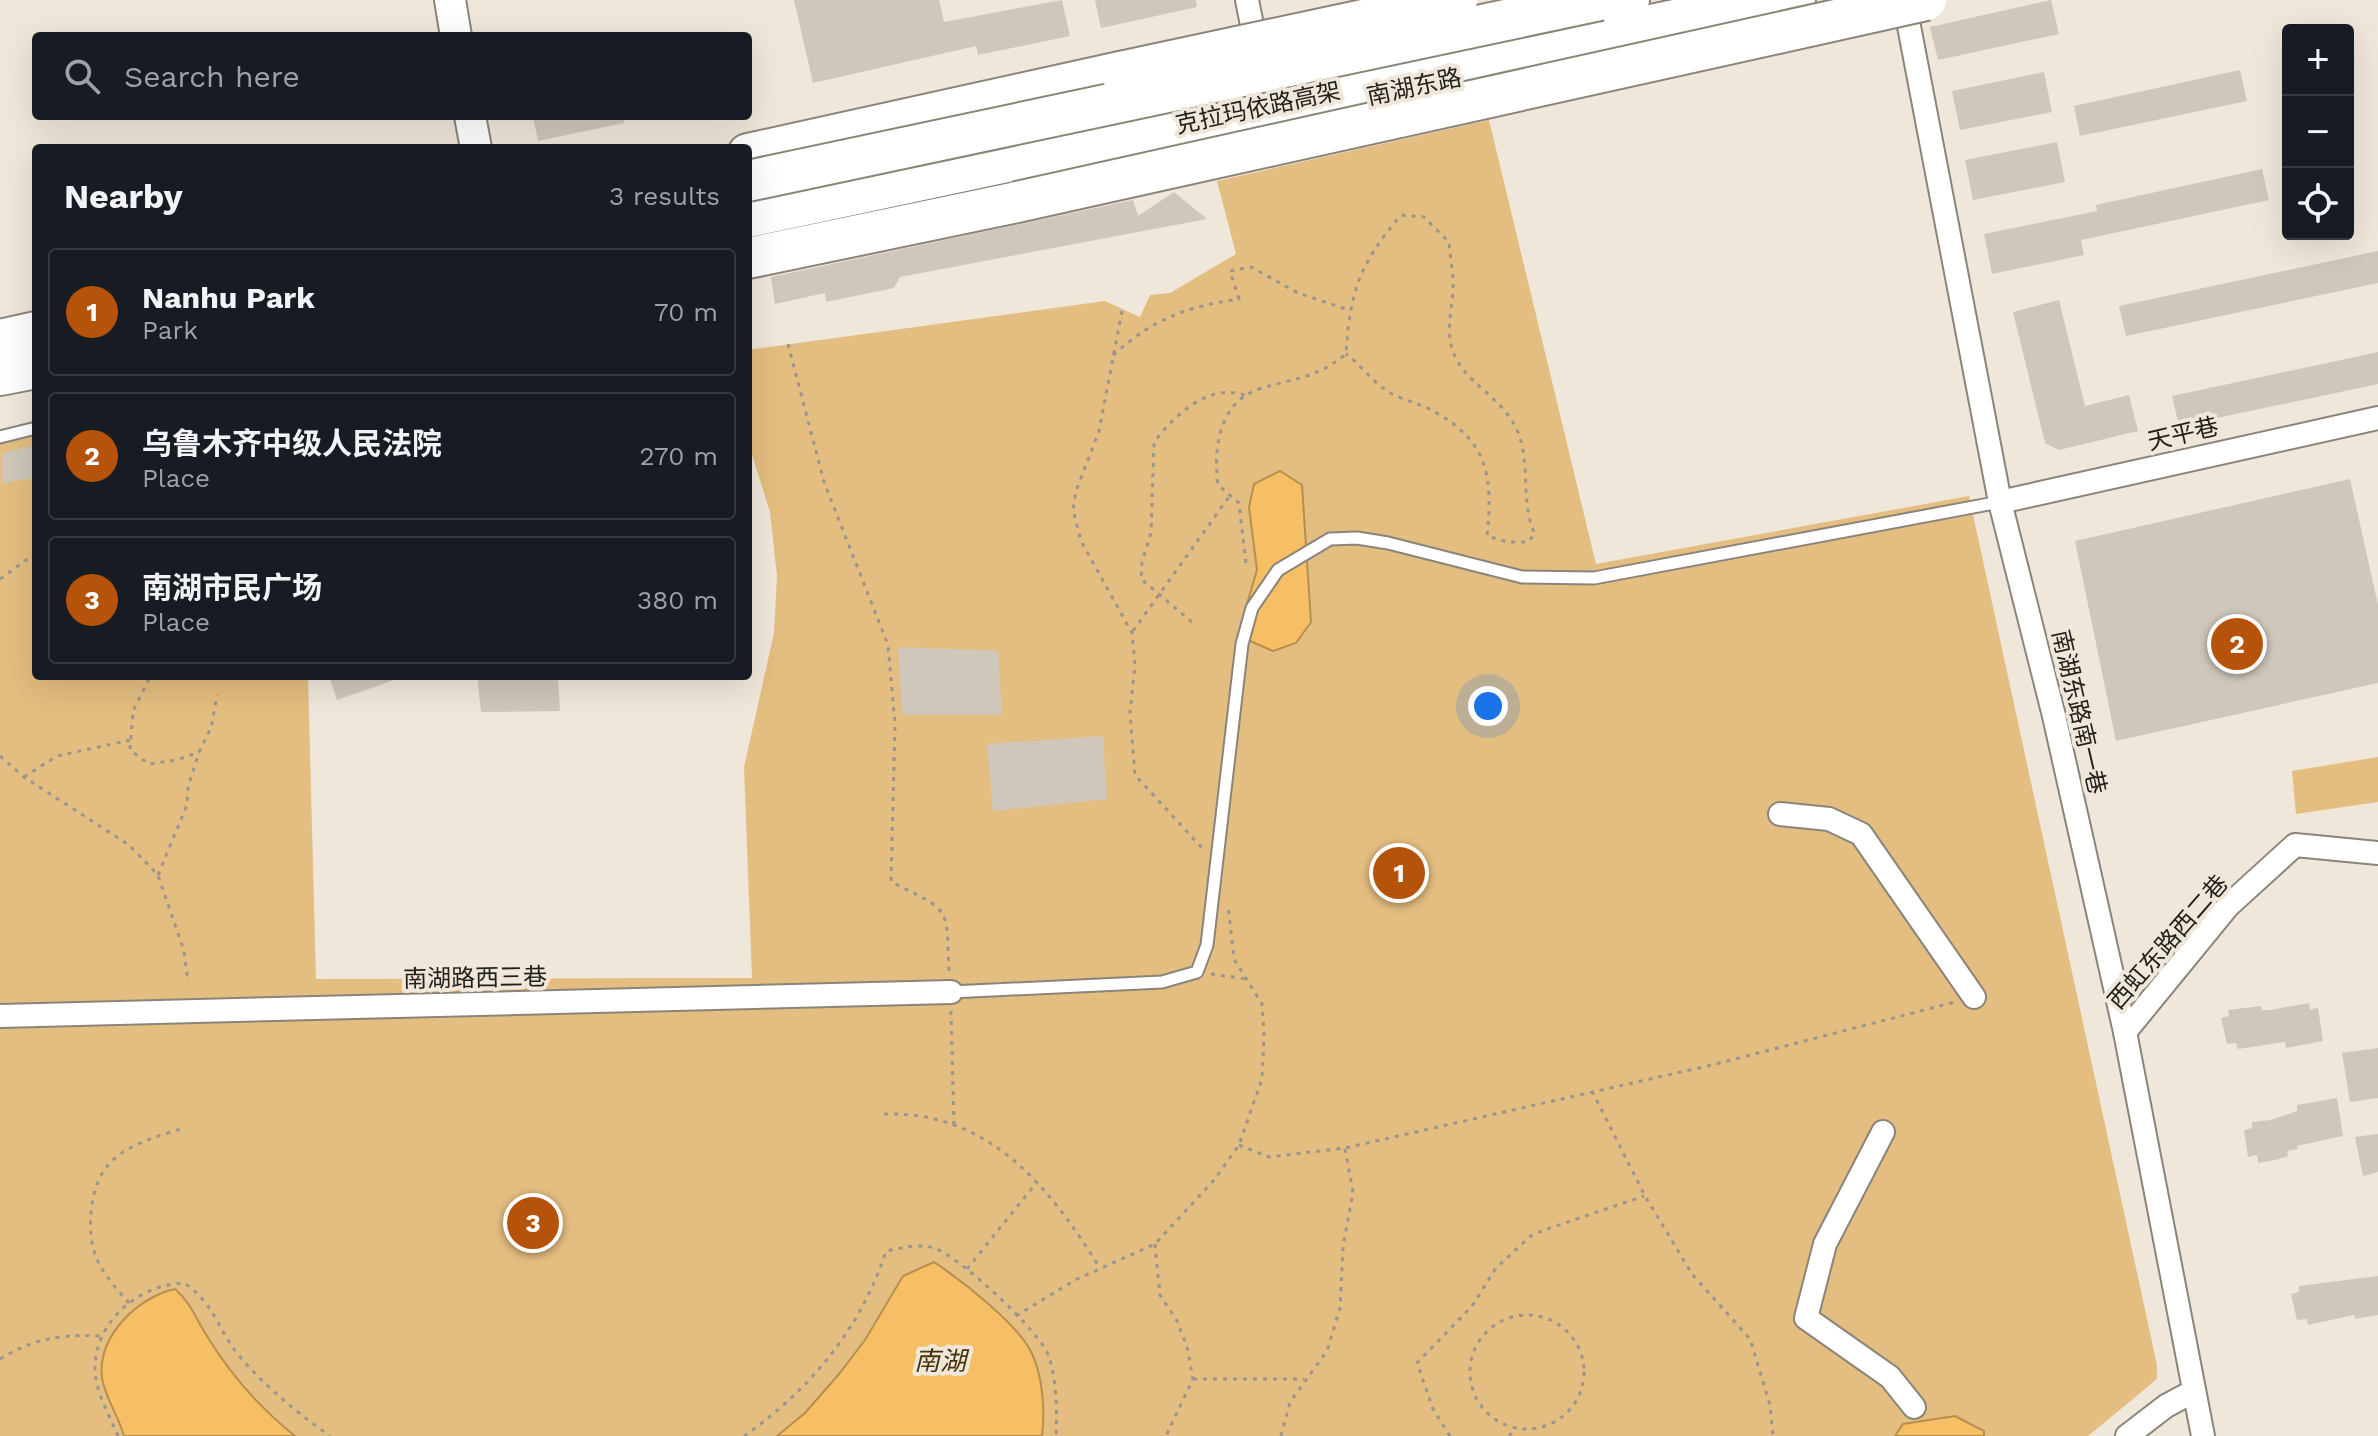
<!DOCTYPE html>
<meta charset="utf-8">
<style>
body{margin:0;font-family:"Work Sans","Noto Sans SC",sans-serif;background:#242831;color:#f1f3f6}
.controls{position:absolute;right:24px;top:24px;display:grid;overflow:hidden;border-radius:8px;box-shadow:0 8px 32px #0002}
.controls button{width:72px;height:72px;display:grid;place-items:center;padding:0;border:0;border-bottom:2px solid #363941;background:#171b24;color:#f1f3f6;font:40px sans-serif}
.you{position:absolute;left:1488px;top:706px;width:28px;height:28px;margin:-20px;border:6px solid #fff;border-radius:50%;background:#1a73e8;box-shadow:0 0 0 12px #1a73e833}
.badge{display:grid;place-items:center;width:52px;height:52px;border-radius:50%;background:#b45309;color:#fff;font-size:26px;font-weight:700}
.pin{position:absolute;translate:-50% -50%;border:4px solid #fff;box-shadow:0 2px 8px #0006}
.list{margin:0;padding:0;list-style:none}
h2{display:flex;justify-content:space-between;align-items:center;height:104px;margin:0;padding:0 32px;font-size:34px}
h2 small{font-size:26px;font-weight:400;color:#9ea1a6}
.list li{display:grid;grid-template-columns:52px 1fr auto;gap:24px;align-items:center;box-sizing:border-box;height:128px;margin:0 16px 16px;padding:0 16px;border:2px solid #363941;border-radius:8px}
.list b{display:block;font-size:30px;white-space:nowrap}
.list p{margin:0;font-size:26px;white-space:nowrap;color:#9ea1a6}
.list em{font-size:26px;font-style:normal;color:#9ea1a6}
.icon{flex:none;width:44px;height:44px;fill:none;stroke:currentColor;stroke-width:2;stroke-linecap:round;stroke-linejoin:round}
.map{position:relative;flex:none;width:2378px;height:1436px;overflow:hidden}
.search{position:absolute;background:#171b24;box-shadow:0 8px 32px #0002;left:32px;top:32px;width:720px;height:88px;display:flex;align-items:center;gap:20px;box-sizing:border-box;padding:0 28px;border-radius:8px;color:#9ea1a6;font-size:30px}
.panel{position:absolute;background:#171b24;box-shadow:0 8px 32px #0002;left:32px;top:144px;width:720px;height:536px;border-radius:8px}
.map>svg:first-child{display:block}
.green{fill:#e4bd80}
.water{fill:#f6bf65;stroke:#b68f4f;stroke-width:2}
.building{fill:#cfc7bb}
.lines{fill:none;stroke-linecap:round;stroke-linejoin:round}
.lane-casing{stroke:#8b8479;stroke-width:15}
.street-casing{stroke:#8b8479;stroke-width:26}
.secondary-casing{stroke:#8b8479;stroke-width:34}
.primary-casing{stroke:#8b8479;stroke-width:38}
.highway-casing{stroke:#8b8479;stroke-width:44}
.path{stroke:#9b958c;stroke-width:3;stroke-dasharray:4 6;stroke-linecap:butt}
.lane{stroke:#fff;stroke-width:11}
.street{stroke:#fff;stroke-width:22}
.secondary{stroke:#fff;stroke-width:30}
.primary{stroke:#fff;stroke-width:34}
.highway{stroke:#fff;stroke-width:40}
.highway-bridge-casing{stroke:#8b8479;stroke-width:44;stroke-linecap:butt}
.highway-bridge{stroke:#fff;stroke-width:40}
.labels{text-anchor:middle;stroke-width:8;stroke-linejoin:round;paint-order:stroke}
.street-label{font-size:24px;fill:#221f1b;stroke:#efe7da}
.water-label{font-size:26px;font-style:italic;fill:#49330c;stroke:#efe7da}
</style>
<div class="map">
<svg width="2378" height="1436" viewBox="0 0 2378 1436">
<rect width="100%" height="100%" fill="#efe7da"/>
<g class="green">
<polygon points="1489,120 1596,564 1969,496 2157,1365 2157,1379 2088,1436 0,1436 0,440 36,434 36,676 308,676 316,979 752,978 744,767 774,633 777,576 770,512 748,442 748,350 1105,301 1140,317 1150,295 1170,293 1236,254 1217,181"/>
<polygon points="2378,757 2378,802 2296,814 2292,771"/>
</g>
<g class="water">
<polygon points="1280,471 1302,485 1311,622 1296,643 1273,651 1248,640 1244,614 1257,570 1249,507 1254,484"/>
<path d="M934,1262C961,1280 1021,1326 1033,1356C1043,1379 1045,1412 1042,1436H777L805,1413L839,1374L865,1340L903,1276Z"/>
<path d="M175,1289C191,1303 196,1319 207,1336C230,1374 260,1408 295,1436H124C119,1417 105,1397 102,1378C97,1336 138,1297 175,1289Z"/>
<polygon points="1955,1416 1984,1431 1984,1436 1895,1436 1903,1424"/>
</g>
<g class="building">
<polygon points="794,0 939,0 944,22 1062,0 1070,36 978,55 976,46 813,83"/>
<polygon points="1095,0 1196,0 1197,7 1101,28"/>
<polygon points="2051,0 2059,34 1938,60 1930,27"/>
<polygon points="2240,70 2247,101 2080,136 2074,106"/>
<polygon points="2044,72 2052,112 1960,130 1952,91"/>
<polygon points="533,116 623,116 624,123 538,141"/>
<polygon points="2057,142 2065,182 1973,200 1965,160"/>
<polygon points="2262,169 2269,200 2081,240 2084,255 1992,274 1984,234 2097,211 2096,205"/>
<polygon points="1174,192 1207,219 900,277 894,288 826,302 825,293 775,304 771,277 1133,200 1138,216"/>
<polygon points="2378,251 2378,283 2126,336 2119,306"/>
<polygon points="2059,300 2085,406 2129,395 2138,431 2059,450 2045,443 2013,312"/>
<polygon points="2378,352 2378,384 2179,426 2172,396"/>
<polygon points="36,445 36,478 2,483 2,453"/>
<polygon points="2350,479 2378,605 2378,683 2116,741 2075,541"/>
<polygon points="898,647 998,651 1002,715 902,715"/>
<polygon points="329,676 400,676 400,678 337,700"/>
<polygon points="477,676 558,676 560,711 481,712"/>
<polygon points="1103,736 1107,799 993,811 987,744"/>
<polygon points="2309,1003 2310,1010 2318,1007 2323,1041 2286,1048 2285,1042 2238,1049 2236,1043 2227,1044 2221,1018 2229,1016 2228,1010 2261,1006 2262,1010 2270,1010"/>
<polygon points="2378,1048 2378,1098 2350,1102 2342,1053"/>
<polygon points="2337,1098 2343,1136 2297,1146 2298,1149 2287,1151 2288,1156 2275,1160 2258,1163 2257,1155 2248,1157 2244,1130 2252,1128 2252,1122 2271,1120 2297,1111 2297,1105"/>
<polygon points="2378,1134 2378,1172 2363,1176 2355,1137"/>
<polygon points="2378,1276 2378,1315 2355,1319 2354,1315 2308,1325 2307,1319 2297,1320 2291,1294 2299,1292 2299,1286"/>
</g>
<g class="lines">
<g class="lane-casing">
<g id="lane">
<polyline points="0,437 36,428"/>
<polyline points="951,992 1162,982 1197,972 1207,945 1242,644 1252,608 1278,570 1330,539 1357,538 1388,543 1522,577 1594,578 2000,502"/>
</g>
</g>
<g class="street-casing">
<g id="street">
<polyline points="1247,0 1257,50"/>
<polyline points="1904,0 2000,502 2054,716 2125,1032 2203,1436"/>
<polyline points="2000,502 2378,418"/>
<polyline points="1780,814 1829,819 1861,834 1974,997"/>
<polyline points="0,1016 951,992"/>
<polyline points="2125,1032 2228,906 2295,845 2378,853"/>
<polyline points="1883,1132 1825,1244 1806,1318 1890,1377 1914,1407"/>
<polyline points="2127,1436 2166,1406 2194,1391"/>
</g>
</g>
<g class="secondary-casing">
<g id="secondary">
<polyline points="450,0 456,36"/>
<polyline points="470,116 476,148"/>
</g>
</g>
<g class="primary-casing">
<g id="primary">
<polyline points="1574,13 1632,0"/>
<polyline points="1745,13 1798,0"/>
</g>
</g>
<g class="highway-casing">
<g id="highway">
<polyline points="748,154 1120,72"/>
<polyline points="748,217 1769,0"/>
<polyline points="748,258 1017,202"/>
<polyline points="0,340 36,332"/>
<polyline points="0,375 36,368"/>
</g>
</g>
<g class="path">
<polyline points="1122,311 1099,431 1076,491 1073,510 1081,541 1132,633 1135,665 1130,713 1135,775 1202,848"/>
<path d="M788,344L824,482L888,645L895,724L891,882C953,912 946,906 949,972"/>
<path d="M1113,355C1155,318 1185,307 1239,299L1230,271L1251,267L1298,293L1349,310"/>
<path d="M1246,563L1239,503L1218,485C1213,449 1219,402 1259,389C1296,377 1313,380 1346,354C1350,290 1360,264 1401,215L1424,217L1449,242C1450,258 1454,275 1453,291C1451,316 1444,338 1458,362C1473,387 1505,401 1518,432C1531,465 1520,503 1535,534L1528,542H1508L1487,536C1493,478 1489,441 1433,411C1419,403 1401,400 1387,391C1372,381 1361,365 1346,354"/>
<polyline points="0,579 36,553"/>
<path d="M1192,622L1141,579L1142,562L1151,533L1154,442C1175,415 1210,381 1247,396"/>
<polyline points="1133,631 1231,494"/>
<polyline points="149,679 133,711 130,750 149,764 177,760 199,752 211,728 217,695"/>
<polyline points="0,756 24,777 129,845 158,875 184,951 188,982"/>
<polyline points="24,777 57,756 131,740"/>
<polyline points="158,875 187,805 188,787 199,752"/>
<polyline points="1211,974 1247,979"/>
<polyline points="951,1011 954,1126"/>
<polyline points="1592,1091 1645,1196 1692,1274 1750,1339 1770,1405 1773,1436"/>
<path d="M884,1114C990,1111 1049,1187 1100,1268"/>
<polyline points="1239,1145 1269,1157 1345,1148 1712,1065 1955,1002"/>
<polyline points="1155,1244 1160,1295 1177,1321 1187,1347 1193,1379 1166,1436"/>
<polyline points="967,1269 1037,1182"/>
<path d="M129,1303C117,1289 103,1275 96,1257C86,1231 89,1183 111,1162C128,1144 161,1135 184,1128"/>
<circle cx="1527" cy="1372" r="57"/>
<polyline points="1016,1316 1075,1280 1155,1244 1214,1180 1239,1145 1262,1079 1264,1034 1262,1004 1234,959 1228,905"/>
<path d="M0,1359C34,1338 63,1334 102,1336"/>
<polyline points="1193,1379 1304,1379"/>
<path d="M118,1436C109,1414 94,1390 95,1365C97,1319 141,1284 184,1283C213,1301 219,1332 240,1357C266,1387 297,1413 330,1436"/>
<path d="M744,1436C809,1391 862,1327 886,1251C903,1248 917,1243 934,1248C959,1256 1041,1332 1049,1357C1057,1382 1057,1410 1056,1436"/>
<polyline points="1281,1436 1290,1402 1327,1351 1340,1308 1343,1247 1353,1192 1345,1149"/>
<polyline points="1450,1436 1433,1409 1417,1363 1472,1306 1496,1268 1533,1234 1644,1196"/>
<polyline points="1509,1436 1516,1428"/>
</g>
<use href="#lane" class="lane"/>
<use href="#street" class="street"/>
<use href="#secondary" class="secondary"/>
<use href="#primary" class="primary"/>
<use href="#highway" class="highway"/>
<g class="highway-bridge-casing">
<g id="highway-bridge">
<polyline points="1120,72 1457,0"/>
<polyline points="748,181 1600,0"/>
<polyline points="1017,202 1926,0"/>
</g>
</g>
<use href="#highway-bridge" class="highway-bridge"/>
</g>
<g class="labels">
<g class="street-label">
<text transform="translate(1414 87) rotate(-12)" y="8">南湖东路</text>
<text transform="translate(1258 108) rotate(-12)" y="8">克拉玛依路高架</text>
<text transform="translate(2183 434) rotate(-13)" y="8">天平巷</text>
<text transform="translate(2079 712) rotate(77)" y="8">南湖东路南一巷</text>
<text transform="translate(2168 942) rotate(-49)" y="8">西虹东路西二巷</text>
<text transform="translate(475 978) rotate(-1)" y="8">南湖路西三巷</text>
</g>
<g class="water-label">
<text x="940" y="1370">南湖</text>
</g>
</g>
</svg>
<div class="controls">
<button>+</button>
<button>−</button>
<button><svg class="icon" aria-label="locate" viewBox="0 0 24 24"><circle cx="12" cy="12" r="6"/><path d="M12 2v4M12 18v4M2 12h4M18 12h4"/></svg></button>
</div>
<div class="you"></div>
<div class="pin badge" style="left:1399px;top:873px">1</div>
<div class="pin badge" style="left:2237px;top:644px">2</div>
<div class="pin badge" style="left:533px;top:1223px">3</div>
<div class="search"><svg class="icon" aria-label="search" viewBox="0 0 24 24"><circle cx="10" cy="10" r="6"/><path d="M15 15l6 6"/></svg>Search here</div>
<section class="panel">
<h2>Nearby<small>3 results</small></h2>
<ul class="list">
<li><span class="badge">1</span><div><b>Nanhu Park</b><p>Park</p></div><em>70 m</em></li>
<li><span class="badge">2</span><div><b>乌鲁木齐中级人民法院</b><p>Place</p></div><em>270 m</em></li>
<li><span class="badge">3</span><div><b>南湖市民广场</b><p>Place</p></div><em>380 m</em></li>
</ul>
</section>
</div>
